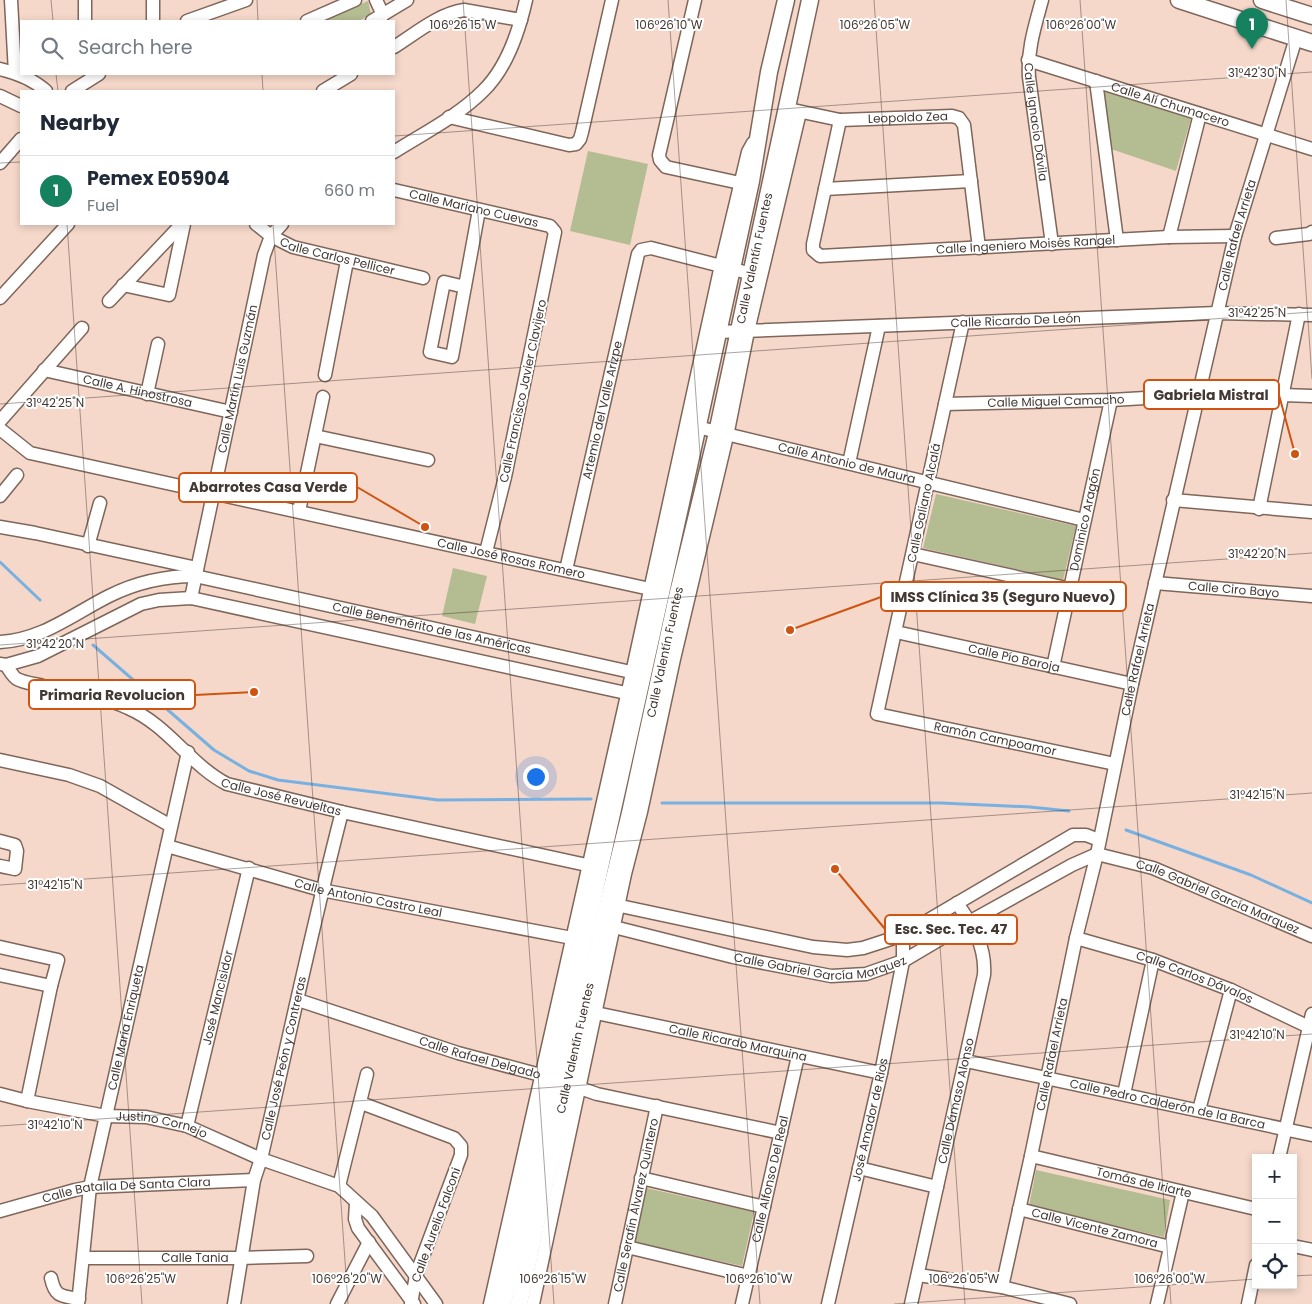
<!DOCTYPE html>
<meta charset="utf-8">
<style>
body{margin:0;font-family:Poppins,sans-serif;background:#f6f6f7;color:#1f2937}
.controls{position:absolute;right:15px;bottom:15px;display:grid;overflow:hidden;border-radius:0px;box-shadow:0 2px 8px #0003}
.controls button{width:45px;height:45px;display:grid;place-items:center;padding:0;border:0;border-bottom:1px solid #e0e1e3;background:#fff;color:#1f2937;font:25px sans-serif}
.you{position:absolute;left:535px;top:776px;width:18px;height:18px;margin:-12px;border:4px solid #fff;border-radius:50%;background:#1a73e8;box-shadow:0 0 0 8px #1a73e833}
.badge{display:grid;place-items:center;width:32px;height:32px;border-radius:50%;background:#15815e;color:#fff;font-size:16px;font-weight:700}
.pin{position:absolute;translate:-50% -41px;filter:drop-shadow(0 1px 2px #0008)}
.pin::after{content:'';position:absolute;top:26px;width:18px;height:15px;background:inherit;clip-path:polygon(0 0,100% 0,50% 100%)}
.list{margin:0;padding:0;list-style:none}
h2{display:flex;justify-content:space-between;align-items:center;height:65px;margin:0;padding:0 20px;font-size:21px}
h2 small{font-size:16px;font-weight:400;color:#747a83}
.list li{display:grid;grid-template-columns:32px 1fr auto;gap:15px;align-items:center;box-sizing:border-box;height:70px;padding:0 20px;border-top:1px solid #e0e1e3}
.list b{display:block;font-size:19px;white-space:nowrap}
.list p{margin:0;font-size:16px;white-space:nowrap;color:#747a83}
.list em{font-size:16px;font-style:normal;color:#747a83}
.icon{flex:none;width:28px;height:28px;fill:none;stroke:currentColor;stroke-width:2;stroke-linecap:round;stroke-linejoin:round}
.map{position:relative;flex:none;width:1312px;height:1304px;overflow:hidden}
.search{position:absolute;background:#fff;box-shadow:0 2px 8px #0003;left:20px;top:20px;width:375px;height:55px;display:flex;align-items:center;gap:12px;box-sizing:border-box;padding:0 18px;border-radius:0px;color:#747a83;font-size:19px}
.panel{position:absolute;background:#fff;box-shadow:0 2px 8px #0003;left:20px;top:90px;width:375px;height:135px;border-radius:0px}
.map>svg:first-child{display:block}
.green{fill:#b4bc91}
.lines{fill:none;stroke-linecap:round;stroke-linejoin:round}
.stream{stroke:#78b1e1;stroke-width:3}
.minor-casing{stroke:#7f665a;stroke-width:15}
.major-casing{stroke:#7f665a;stroke-width:19}
.minor{stroke:#fff;stroke-width:12}
.major{stroke:#fff;stroke-width:16}
.ticks{fill:none;stroke:#433833;stroke-width:1;stroke-opacity:0.45}
.labels{text-anchor:middle;stroke-width:4;stroke-linejoin:round;paint-order:stroke}
.street-label{font-size:12px;fill:#433833;stroke:#fff}
.ticks-label{font-size:12px;text-anchor:middle;fill:#433833;stroke:#fff;stroke-width:4;stroke-linejoin:round;paint-order:stroke}
.leader{fill:none;stroke:#cf5412;stroke-width:2}
.callout-dot{fill:#cf5412;stroke:#fff;stroke-width:2}
.callout{fill:#fff;stroke:#cf5412;stroke-width:2}
.callout-label{font-size:14px;text-anchor:middle;font-weight:bold;fill:#433833}
</style>
<div class="map">
<svg width="1312" height="1304" viewBox="0 0 1312 1304">
<rect width="100%" height="100%" fill="#f5d8ca"/>
<g class="green">
<polygon points="368,1 371,14 359,21 328,21 327,19"/>
<polygon points="1104,92 1110,92 1191,118 1176,171 1111,149"/>
<polygon points="588,151 648,164 630,245 570,231"/>
<polygon points="936,494 1076,526 1063,580 923,548"/>
<polygon points="453,568 487,576 475,624 442,616"/>
<polygon points="1036,1170 1170,1200 1164,1237 1029,1206"/>
<polygon points="646,1188 754,1212 742,1266 634,1242"/>
</g>
<g class="lines">
<g class="stream">
<polyline points="0,562 40,600"/>
<polyline points="93,645 214,750 249,771 278,780 438,800 591,799"/>
<polyline points="662,803 941,803 1030,807 1069,811"/>
<polyline points="1126,830 1251,875 1312,903"/>
</g>
<g class="minor-casing">
<g id="minor">
<polyline points="11,0 15,73"/>
<polyline points="85,0 85,21"/>
<polyline points="153,0 153,21"/>
<polyline points="376,0 383,15"/>
<polyline points="695,0 659,155 660,160 666,167 740,183"/>
<path id="s1" d="M1042,0C1035,26 1027,50 1029,77L1052,244"/>
<polyline points="187,21 246,0"/>
<polyline points="307,21 355,0"/>
<polyline points="372,21 407,0"/>
<path d="M394,47C415,34 438,14 464,10L521,20"/>
<path id="s2" d="M1028,60L1312,149"/>
<path d="M0,69C17,73 33,79 46,91"/>
<polyline points="1096,81 1117,240"/>
<polyline points="72,91 99,74"/>
<polyline points="323,91 351,74"/>
<polyline points="0,96 21,106"/>
<path id="s3" d="M793,110L840,120L952,116L959,118L964,125L979,248"/>
<polyline points="449,117 569,145 576,144 580,139 582,132 612,0"/>
<path id="s4" d="M840,120L813,244V250L820,256L1169,237L1235,236"/>
<path d="M394,152C424,133 458,116 483,91C507,68 519,31 526,0"/>
<polyline points="0,163 21,139"/>
<polyline points="825,189 971,181"/>
<path id="s5" d="M394,190L550,226L555,232L505,477L486,552"/>
<path id="s6" d="M256,224L271,236L293,247L423,278"/>
<polyline points="1169,237 1200,114"/>
<polyline points="1276,238 1309,234 1312,232"/>
<polyline points="123,285 169,295 184,224"/>
<polyline points="465,287 444,282 430,352 452,357 479,210"/>
<polyline points="0,298 68,224"/>
<polyline points="109,301 182,224"/>
<path id="s7" d="M963,322L877,714L1115,764"/>
<path id="s8" d="M718,332L1217,313L1312,315"/>
<path id="s9" d="M44,370L231,412"/>
<polyline points="325,375 347,261"/>
<polyline points="147,394 158,344"/>
<polyline points="1282,395 1312,396"/>
<path id="s10" d="M945,404L1111,400L1197,395"/>
<polyline points="0,421 82,328"/>
<path id="s11" d="M697,427L1084,520"/>
<path id="s12" d="M0,429L30,453L650,589"/>
<polyline points="315,436 428,460"/>
<polyline points="849,463 879,326"/>
<polyline points="0,496 17,475"/>
<polyline points="1173,500 1312,512"/>
<polyline points="1259,509 1299,314"/>
<polyline points="299,511 323,397"/>
<polyline points="0,527 35,533 197,568"/>
<polyline points="88,546 100,503"/>
<polyline points="913,554 1071,589"/>
<path id="s13" d="M566,570L638,254L641,250L651,248L760,276"/>
<path id="s14" d="M1155,583L1312,596"/>
<path id="s15" d="M191,598L264,255L271,236L282,224"/>
<path id="s16" d="M896,632L1132,684"/>
<path id="s17" d="M0,642C42,640 73,614 109,596C137,582 164,576 195,576L640,674"/>
<polyline points="0,664 6,665 38,656 141,604 159,600 191,598 635,695"/>
<path id="s18" d="M6,665C9,669 13,677 17,679C24,683 36,684 43,686C71,692 102,696 128,708C168,725 190,765 227,784L342,812L596,867"/>
<path id="s19" d="M1053,667L1111,400"/>
<polyline points="0,760 69,775 100,786 171,826"/>
<polyline points="0,841 15,845 17,851 15,869 0,866"/>
<path id="s20" d="M167,846L321,890L572,938"/>
<polyline points="611,904 813,947 847,950 863,948 903,935 1073,835 1086,835 1099,840"/>
<path id="s21" d="M606,925L733,957L831,976L866,974L903,961L969,922L1072,865L1097,854L1153,868L1312,936"/>
<path id="s22" d="M1076,938L1153,960L1231,990L1309,1027"/>
<polyline points="0,947 58,960 51,986 27,1101"/>
<polyline points="0,975 51,986"/>
<path id="s23" d="M298,1000L458,1053L548,1077"/>
<path id="s24" d="M596,1013L881,1073"/>
<path id="s25" d="M966,1061L1312,1135"/>
<polyline points="574,1086 597,1094 781,1133"/>
<path id="s26" d="M0,1094L27,1101L106,1116L146,1117L187,1126L261,1159L339,1186L372,1216L436,1304"/>
<polyline points="1124,1094 1153,960"/>
<polyline points="361,1103 454,1138 461,1146 461,1155 416,1275 411,1304"/>
<polyline points="1199,1110 1231,990"/>
<path id="s27" d="M187,1126L249,868"/>
<path id="s28" d="M1031,1156L1256,1209"/>
<polyline points="1279,1158 1312,1014"/>
<polyline points="859,1168 937,1187"/>
<polyline points="641,1178 764,1207"/>
<polyline points="339,1186 367,1074"/>
<polyline points="356,1203 355,1219 358,1228 414,1304"/>
<path id="s29" d="M1019,1209L1170,1247"/>
<path id="s30" d="M0,1211L75,1190L90,1187L254,1180"/>
<polyline points="1293,1246 1312,1250"/>
<polyline points="627,1247 749,1276"/>
<path id="s31" d="M84,1258H240L307,1256"/>
<polyline points="918,1275 1002,1287 1070,1304"/>
<path d="M51,1278C55,1297 61,1296 79,1299"/>
<path id="s32" d="M1002,1287L1031,1156L1076,938L1097,854L1132,684L1235,236L1296,38"/>
<path id="s33" d="M78,1304L90,1187L188,752"/>
<path id="s34" d="M234,1304L254,1180L261,1159C288,1043 312,927 342,812"/>
<polyline points="337,1304 369,1242"/>
<polyline points="490,1304 632,673 721,265 748,152 753,143"/>
<polyline points="533,1304 625,874 641,812 674,659 727,436 748,331 800,112"/>
<path id="s35" d="M615,1304L657,1106"/>
<path id="s36" d="M742,1304L798,1056"/>
<path id="s37" d="M828,1304L881,1073L903,961V935"/>
<path id="s38" d="M911,1304L984,975C986,946 973,926 957,903"/>
<polyline points="1157,1304 1183,1192"/>
<polyline points="1248,1304 1256,1265"/>
</g>
</g>
<g class="major-casing">
<g id="major">
<polyline points="1179,0 1312,43"/>
<polyline points="1262,0 1312,16"/>
<polyline points="503,1304 681,503 751,181 769,72 786,0"/>
<path id="s39" d="M519,1304L548,1169L608,903L630,813L676,601L717,433L810,0"/>
</g>
</g>
<use href="#minor" class="minor"/>
<use href="#major" class="major"/>
</g>
<path class="ticks" d="M51,0L53,21M257,0L258,21M463,0L554,1304M668,0L760,1304M874,0L965,1304M1080,0L1171,1304M1286,0L1312,379M56,74L58,91M262,74L263,91M394,136L1312,72M0,163L21,162M67,224L142,1304M273,224L348,1304M0,404L1312,312M0,645L1312,553M0,885L1312,793M0,1126L1312,1034M1293,1276L1312,1275M894,1304L1256,1279"/>
<g class="labels">
<g class="street-label">
<text dy="4" stroke="none"><textPath href="#s2" startOffset="149">Calle Alí Chumacero</textPath></text>
<text dy="4" stroke="none"><textPath href="#s3" startOffset="116">Leopoldo Zea</textPath></text>
<text dy="4" stroke="none"><textPath href="#s1" startOffset="124">Calle Ignacio Dávila</textPath></text>
<text dy="4" stroke="none"><textPath href="#s5" startOffset="82">Calle Mariano Cuevas</textPath></text>
<text dy="4" stroke="none"><textPath href="#s32" startOffset="1078">Calle Rafael Arrieta</textPath></text>
<text dy="4" stroke="none"><textPath href="#s4" startOffset="348">Calle Ingeniero Moisés Rangel</textPath></text>
<text dy="4" stroke="none"><textPath href="#s6" startOffset="89">Calle Carlos Pellicer</textPath></text>
<text dy="4" stroke="none"><textPath href="#s39" startOffset="1072">Calle Valentín Fuentes</textPath></text>
<text dy="4" stroke="none"><textPath href="#s8" startOffset="298">Calle Ricardo De León</textPath></text>
<text dy="4" stroke="none"><textPath href="#s15" startOffset="224">Calle Martín Luis Guzmán</textPath></text>
<text dy="4" stroke="none"><textPath href="#s9" startOffset="96">Calle A. Hinostrosa</textPath></text>
<text transform="translate(523 391) rotate(-78)" y="4">Calle Francisco Javier Clavijero</text>
<text dy="4" stroke="none"><textPath href="#s10" startOffset="111">Calle Miguel Camacho</textPath></text>
<text dy="4" stroke="none"><textPath href="#s13" startOffset="164">Artemio del Valle Arizpe</textPath></text>
<text dy="4" stroke="none"><textPath href="#s11" startOffset="154">Calle Antonio de Maura</textPath></text>
<text transform="translate(924 503) rotate(-78)" y="4">Calle Galiano Alcalá</text>
<text dy="4" stroke="none"><textPath href="#s19" startOffset="151">Dominico Aragón</textPath></text>
<text dy="4" stroke="none"><textPath href="#s12" startOffset="531">Calle José Rosas Romero</textPath></text>
<text dy="4" stroke="none"><textPath href="#s14" startOffset="79">Calle Ciro Bayo</textPath></text>
<text dy="4" stroke="none"><textPath href="#s17" startOffset="451">Calle Benemérito de las Américas</textPath></text>
<text dy="4" stroke="none"><textPath href="#s39" startOffset="668">Calle Valentín Fuentes</textPath></text>
<text dy="4" stroke="none"><textPath href="#s16" startOffset="121">Calle Pío Baroja</textPath></text>
<text dy="4" stroke="none"><textPath href="#s32" startOffset="642">Calle Rafael Arrieta</textPath></text>
<text dy="4" stroke="none"><textPath href="#s7" startOffset="522">Ramón Campoamor</textPath></text>
<text dy="4" stroke="none"><textPath href="#s18" startOffset="314">Calle José Revueltas</textPath></text>
<text dy="4" stroke="none"><textPath href="#s21" startOffset="655">Calle Gabriel García Marquez</textPath></text>
<text dy="4" stroke="none"><textPath href="#s20" startOffset="208">Calle Antonio Castro Leal</textPath></text>
<text dy="4" stroke="none"><textPath href="#s21" startOffset="220">Calle Gabriel García Marquez</textPath></text>
<text dy="4" stroke="none"><textPath href="#s22" startOffset="125">Calle Carlos Dávalos</textPath></text>
<text dy="4" stroke="none"><textPath href="#s27" startOffset="132">José Mancisidor</textPath></text>
<text dy="4" stroke="none"><textPath href="#s33" startOffset="281">Calle María Enriqueta</textPath></text>
<text dy="4" stroke="none"><textPath href="#s24" startOffset="145">Calle Ricardo Marquina</textPath></text>
<text dy="4" stroke="none"><textPath href="#s39" startOffset="262">Calle Valentín Fuentes</textPath></text>
<text dy="4" stroke="none"><textPath href="#s32" startOffset="238">Calle Rafael Arrieta</textPath></text>
<text dy="4" stroke="none"><textPath href="#s34" startOffset="251">Calle José Peón y Contreras</textPath></text>
<text dy="4" stroke="none"><textPath href="#s23" startOffset="191">Calle Rafael Delgado</textPath></text>
<text dy="4" stroke="none"><textPath href="#s38" startOffset="208">Calle Dámaso Alonso</textPath></text>
<text dy="4" stroke="none"><textPath href="#s25" startOffset="206">Calle Pedro Calderón de la Barca</textPath></text>
<text dy="4" stroke="none"><textPath href="#s37" startOffset="189">José Amador de Rios</textPath></text>
<text dy="4" stroke="none"><textPath href="#s26" startOffset="165">Justino Cornejo</textPath></text>
<text dy="4" stroke="none"><textPath href="#s36" startOffset="128">Calle Alfonso Del Real</textPath></text>
<text dy="4" stroke="none"><textPath href="#s28" startOffset="116">Tomás de Iriarte</textPath></text>
<text dy="4" stroke="none"><textPath href="#s30" startOffset="129">Calle Batalla De Santa Clara</textPath></text>
<text dy="4" stroke="none"><textPath href="#s35" startOffset="101">Calle Serafín Álvarez Quintero</textPath></text>
<text transform="translate(436 1225) rotate(-70)" y="4">Calle Aurelio Falconi</text>
<text dy="4" stroke="none"><textPath href="#s29" startOffset="78">Calle Vicente Zamora</textPath></text>
<text dy="4" stroke="none"><textPath href="#s31" startOffset="111">Calle Tania</textPath></text>
</g>
</g>
<g class="ticks-label">
<text x="463" y="29">106°26'15"W</text>
<text x="669" y="29">106°26'10"W</text>
<text x="875" y="29">106°26'05"W</text>
<text x="1081" y="29">106°26'00"W</text>
<text x="1257" y="77">31°42'30"N</text>
<text x="1257" y="317">31°42'25"N</text>
<text x="55" y="407">31°42'25"N</text>
<text x="1257" y="558">31°42'20"N</text>
<text x="55" y="648">31°42'20"N</text>
<text x="1257" y="799">31°42'15"N</text>
<text x="55" y="889">31°42'15"N</text>
<text x="1257" y="1039">31°42'10"N</text>
<text x="55" y="1129">31°42'10"N</text>
<text x="141" y="1283">106°26'25"W</text>
<text x="347" y="1283">106°26'20"W</text>
<text x="553" y="1283">106°26'15"W</text>
<text x="759" y="1283">106°26'10"W</text>
<text x="964" y="1283">106°26'05"W</text>
<text x="1170" y="1283">106°26'00"W</text>
</g>
<path class="leader" d="M1295 454L1279 395M425 527L357 487M790 630L881 597M254 692L195 695M835 869L885 929"/>
<g class="callout-dot">
<circle cx="1295" cy="454" r="5"/>
<circle cx="425" cy="527" r="5"/>
<circle cx="790" cy="630" r="5"/>
<circle cx="254" cy="692" r="5"/>
<circle cx="835" cy="869" r="5"/>
</g>
<g class="callout">
<rect x="1144" y="380" width="135" height="29" rx="5"/>
<rect x="179" y="473" width="178" height="29" rx="5"/>
<rect x="881" y="582" width="245" height="29" rx="5"/>
<rect x="29" y="680" width="166" height="29" rx="5"/>
<rect x="885" y="915" width="132" height="29" rx="5"/>
</g>
<g class="callout-label">
<text x="1211" y="400">Gabriela Mistral</text>
<text x="268" y="492">Abarrotes Casa Verde</text>
<text x="1003" y="602">IMSS Clínica 35 (Seguro Nuevo)</text>
<text x="112" y="700">Primaria Revolucion</text>
<text x="951" y="934">Esc. Sec. Tec. 47</text>
</g>
</svg>
<div class="controls">
<button>+</button>
<button>−</button>
<button><svg class="icon" aria-label="locate" viewBox="0 0 24 24"><circle cx="12" cy="12" r="6"/><path d="M12 2v4M12 18v4M2 12h4M18 12h4"/></svg></button>
</div>
<div class="you"></div>
<div class="pin badge" style="left:1252px;top:49px">1</div>
<div class="search"><svg class="icon" aria-label="search" viewBox="0 0 24 24"><circle cx="10" cy="10" r="6"/><path d="M15 15l6 6"/></svg>Search here</div>
<section class="panel">
<h2>Nearby<small></small></h2>
<ul class="list">
<li><span class="badge">1</span><div><b>Pemex E05904</b><p>Fuel</p></div><em>660 m</em></li>
</ul>
</section>
</div>
